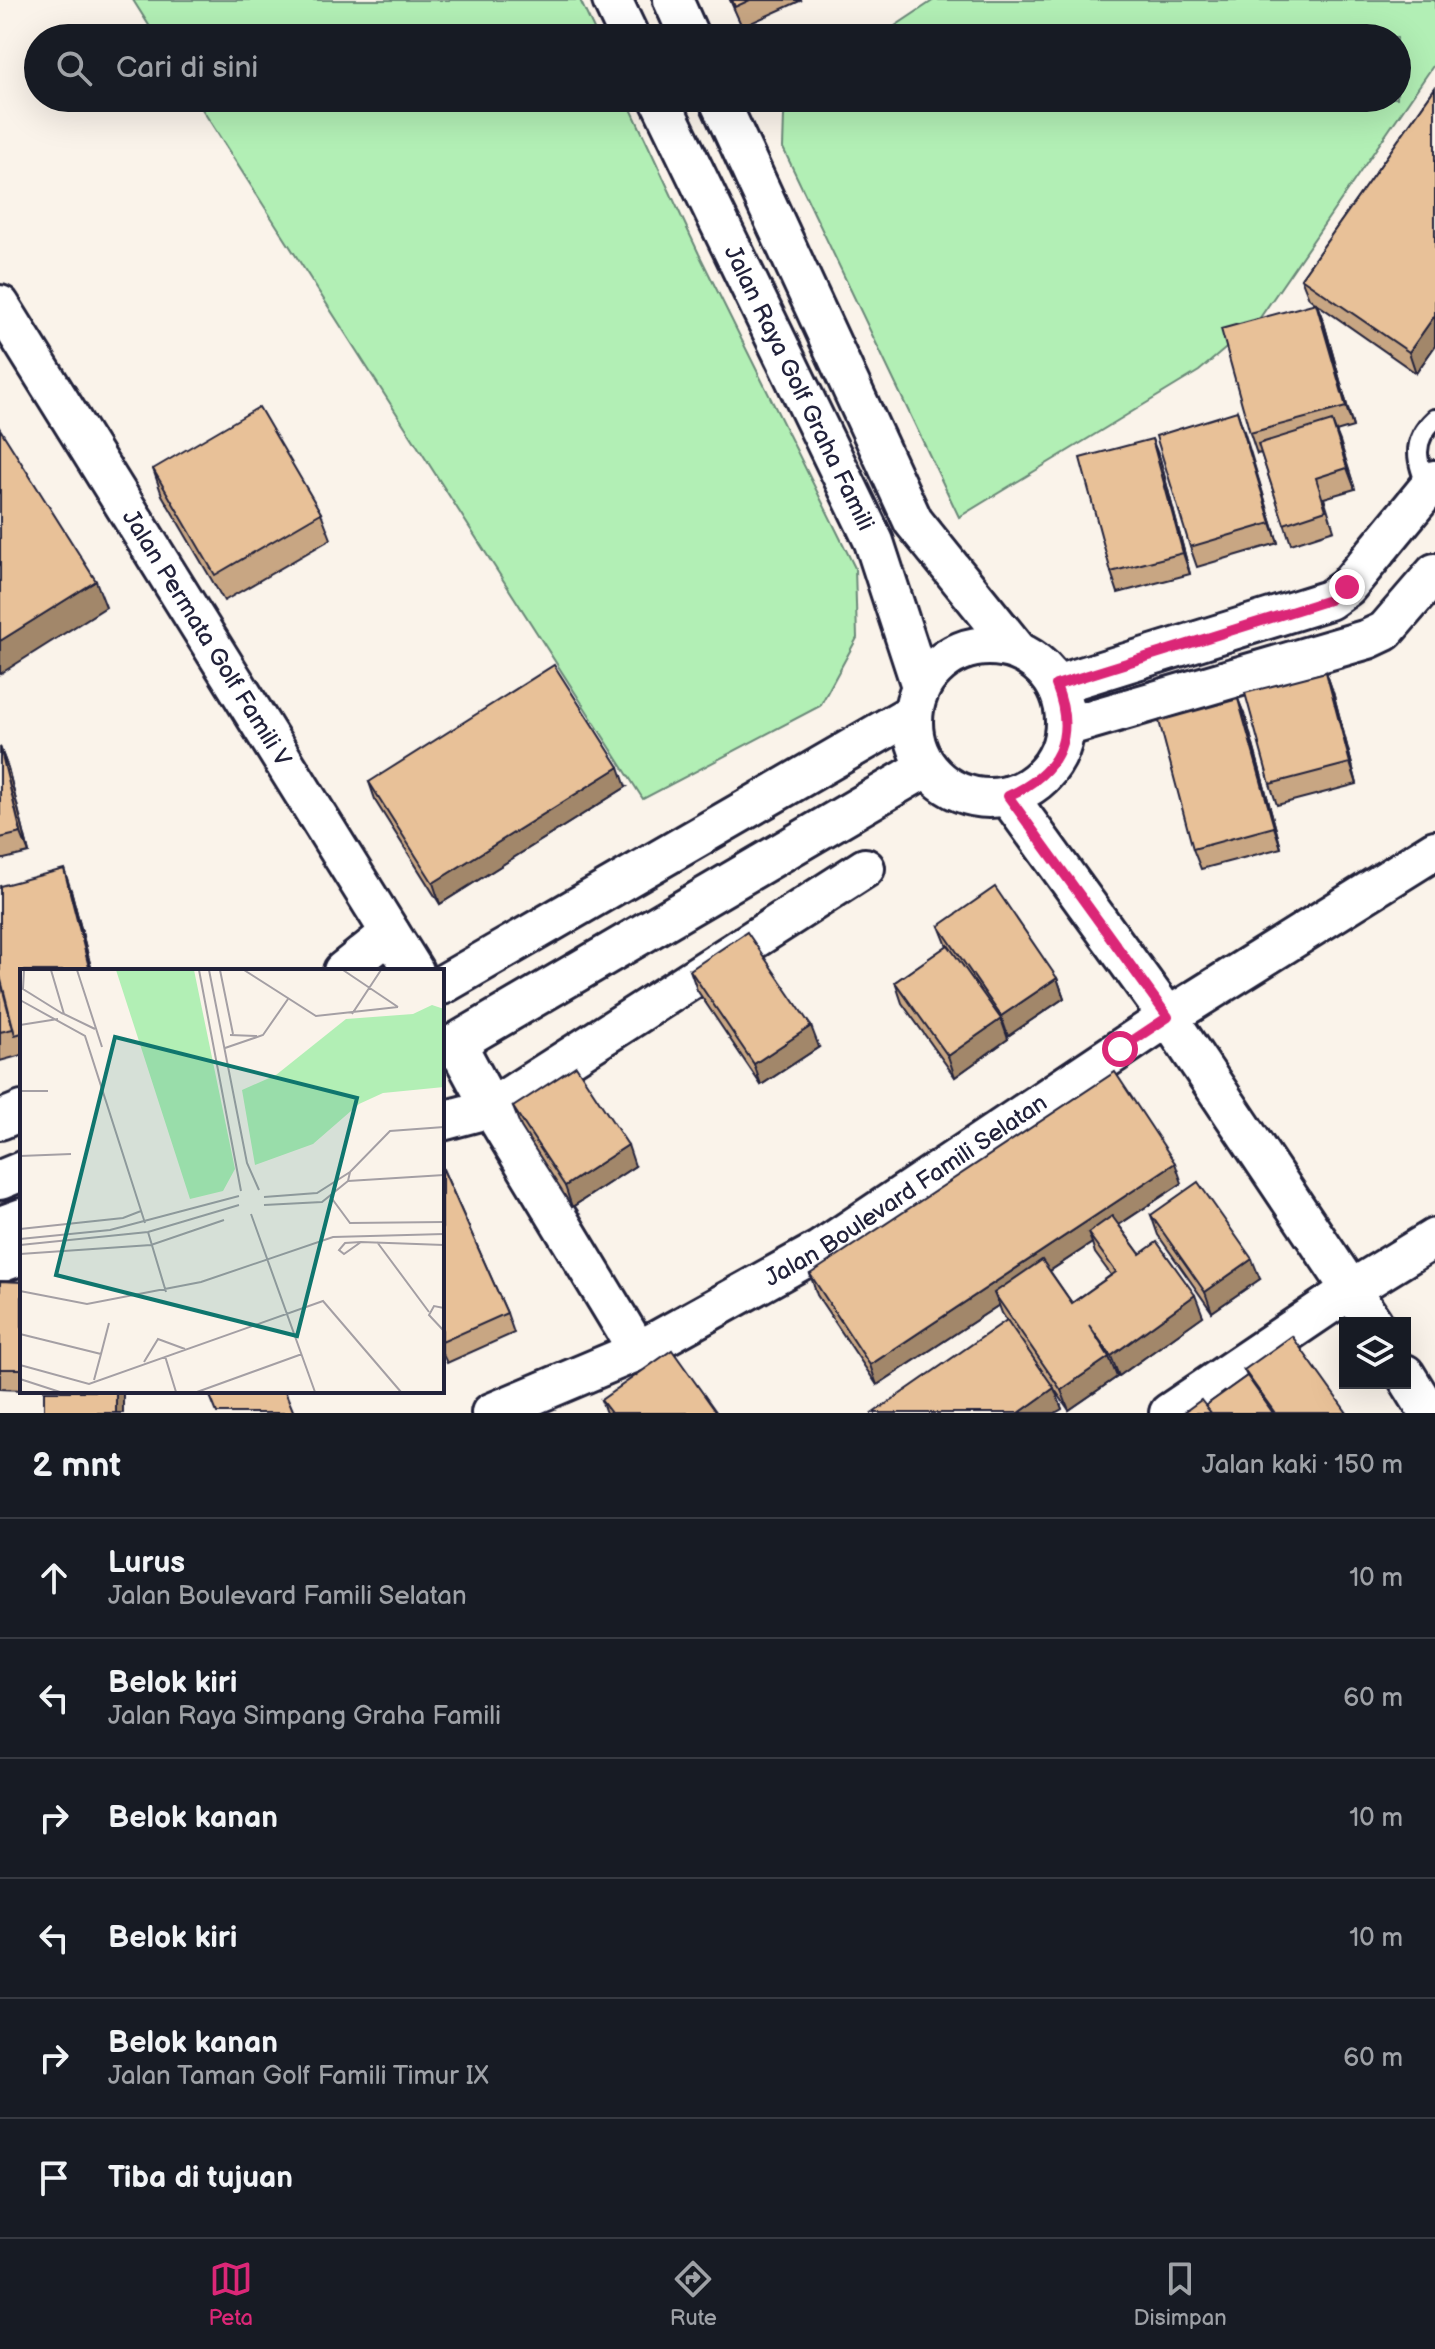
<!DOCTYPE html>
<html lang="id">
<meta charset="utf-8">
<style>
body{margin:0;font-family:"Balsamiq Sans",sans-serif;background:#20242c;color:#f1f3f6}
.controls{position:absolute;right:24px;bottom:24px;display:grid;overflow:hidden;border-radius:0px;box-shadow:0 8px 32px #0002}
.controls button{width:72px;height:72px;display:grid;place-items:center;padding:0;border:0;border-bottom:2px solid #363941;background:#171b24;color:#f1f3f6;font:40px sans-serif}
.stop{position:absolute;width:24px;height:24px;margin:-18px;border:6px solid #db2777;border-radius:50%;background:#fff}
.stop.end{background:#db2777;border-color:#fff;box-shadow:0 2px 8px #0008}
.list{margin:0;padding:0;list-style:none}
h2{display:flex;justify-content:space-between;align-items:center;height:104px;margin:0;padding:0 32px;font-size:34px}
h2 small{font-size:26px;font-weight:400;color:#9ea1a6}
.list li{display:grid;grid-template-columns:52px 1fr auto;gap:24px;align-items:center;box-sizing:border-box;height:120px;padding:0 32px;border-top:2px solid #363941}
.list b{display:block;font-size:30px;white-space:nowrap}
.list p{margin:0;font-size:26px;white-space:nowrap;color:#9ea1a6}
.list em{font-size:26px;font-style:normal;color:#9ea1a6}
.icon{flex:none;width:44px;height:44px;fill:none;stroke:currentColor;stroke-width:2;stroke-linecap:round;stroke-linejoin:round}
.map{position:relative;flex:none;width:1435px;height:1413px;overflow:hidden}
.search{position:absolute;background:#171b24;box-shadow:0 8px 32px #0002;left:24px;right:24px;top:24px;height:88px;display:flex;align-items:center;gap:20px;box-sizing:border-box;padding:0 28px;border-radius:44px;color:#9ea1a6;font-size:30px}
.sheet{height:824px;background:#171b24}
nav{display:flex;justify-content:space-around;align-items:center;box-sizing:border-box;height:112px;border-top:2px solid #363941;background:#171b24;font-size:22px;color:#9ea1a6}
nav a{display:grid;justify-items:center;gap:4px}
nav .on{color:#db2777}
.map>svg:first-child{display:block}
.green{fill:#b2efb5;stroke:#6a8878;stroke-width:2}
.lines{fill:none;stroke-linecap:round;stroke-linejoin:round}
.lane-casing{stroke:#22223b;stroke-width:24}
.street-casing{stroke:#22223b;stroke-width:44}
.lane{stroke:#fff;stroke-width:18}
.street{stroke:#fff;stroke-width:38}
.wall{fill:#c8a683;stroke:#22223b;stroke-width:2;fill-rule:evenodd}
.shaded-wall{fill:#a2876a;stroke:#22223b;stroke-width:2}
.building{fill:#e8c198;stroke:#22223b;stroke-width:2}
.route{stroke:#db2777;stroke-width:10}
.labels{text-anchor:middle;stroke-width:8;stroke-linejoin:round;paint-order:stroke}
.street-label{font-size:24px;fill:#22223b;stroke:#fff}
.inset-road{fill:none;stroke:#a49fa4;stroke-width:2}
.view{fill:#0f766e;fill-opacity:0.15;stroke:#0f766e;stroke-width:4}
.inset-edge{fill:none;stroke:#22223b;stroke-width:4}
</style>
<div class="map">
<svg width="1435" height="1413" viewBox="0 0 1435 1413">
<rect width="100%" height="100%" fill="#faf3ea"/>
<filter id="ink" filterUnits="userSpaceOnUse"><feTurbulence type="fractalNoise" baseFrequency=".0125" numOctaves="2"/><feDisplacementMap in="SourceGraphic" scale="16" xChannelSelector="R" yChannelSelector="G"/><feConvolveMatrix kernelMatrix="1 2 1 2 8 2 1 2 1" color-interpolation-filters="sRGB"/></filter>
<g filter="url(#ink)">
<g class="green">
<polygon points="133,0 580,0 598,38 157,38"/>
<polygon points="934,0 1435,0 1435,63 1257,322 1199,371 959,517 783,148 784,116 798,98 1397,98 1397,38 877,38"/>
<polygon points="195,98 626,98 699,254 855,568 857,638 820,706 643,799"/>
</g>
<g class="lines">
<g class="lane-casing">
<path id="lane" d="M1428,489C1417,461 1410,442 1435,419"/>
</g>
<g class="street-casing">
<g id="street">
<polyline points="612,0 630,38"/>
<polyline points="673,0 690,38"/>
<path id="s1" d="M659,98L874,542L921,686"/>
<polyline points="718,98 913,521 1017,650"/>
<path id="s2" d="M0,305L414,971"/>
<circle cx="989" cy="722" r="76"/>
<polyline points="1056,685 1329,600 1347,587 1435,480"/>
<polyline points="1065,727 1368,639 1385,631 1435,573"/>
<polyline points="1008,796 1168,1017 1373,1323"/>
<polyline points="343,971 390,933"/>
<polyline points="442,985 913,713"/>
<polyline points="456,1043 491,1108 638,1351"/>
<polyline points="442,1049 456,1043 927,767"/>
<polyline points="0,1120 22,1111"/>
<polyline points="442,1121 491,1108 865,868"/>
<polyline points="0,1180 22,1171"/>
<polyline points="0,1226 22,1218"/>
<polyline points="0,1263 22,1255"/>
<polyline points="1405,1374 1429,1413"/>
<path id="s3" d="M491,1413L638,1351L820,1250L1168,1017L1435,850"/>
<polyline points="1169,1413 1352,1289 1435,1238"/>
</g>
</g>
<use href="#lane" class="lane"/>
<use href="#street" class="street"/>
</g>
<g class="wall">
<polygon points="730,0 802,0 742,27"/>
<polygon points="1435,88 1435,346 1416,373 1317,304 1324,323 1353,427 1336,432 1355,489 1324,498 1334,530 1291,544 1261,453 1257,454 1250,433 1315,303 1309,298 1301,278"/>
<polygon points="1237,411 1278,543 1197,567 1190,547"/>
<polygon points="1160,459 1190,574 1118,593 1111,572"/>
<polygon points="153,469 321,513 331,539 224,601 162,495"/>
<polygon points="1326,672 1333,692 1357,784 1277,805 1270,784"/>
<polygon points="1238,699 1246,719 1281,848 1201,869 1193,849"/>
<polygon points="0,747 8,768 29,853 0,860"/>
<polygon points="369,782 626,787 440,904 376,802"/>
<polygon points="0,886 71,890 92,971 22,971 22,1055 0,1061"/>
<polygon points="939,926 1057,978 1064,998 1008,1036 1005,1032 1008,1039 955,1077 902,1003 895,982 947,946"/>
<polygon points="690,970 819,1047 761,1085 697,990"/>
<polygon points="513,1107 635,1166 572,1207 521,1127"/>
<polygon points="442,1167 507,1313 514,1333 447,1363 442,1353"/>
<path d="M1182,1183L1119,1225L1140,1254L1203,1316L1119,1376L1114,1369L1117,1377L1069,1410L1055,1390L1062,1409L1002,1313L999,1305L877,1385L817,1295L810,1274ZM1092,1243L1095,1253L1111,1275L1072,1303L1050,1271Z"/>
<polygon points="1151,1215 1260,1279 1212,1312 1158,1235"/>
<polygon points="0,1281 22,1282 22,1390 0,1389"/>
<polygon points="1244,1370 1347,1413 1183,1413 1205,1406 1247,1376"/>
<polygon points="601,1400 717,1413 606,1413"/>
</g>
<g class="shaded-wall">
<polygon points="1316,303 1324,323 1353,427 1346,407"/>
<polygon points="1435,315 1435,346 1416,373 1409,352"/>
<polygon points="1237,411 1244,431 1278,543 1271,523"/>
<polygon points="1332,421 1340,441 1355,489 1347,468"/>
<polygon points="1152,439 1160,459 1190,574 1183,553"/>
<polygon points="96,581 106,607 0,674 0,641"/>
<polygon points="1326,672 1333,692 1357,784 1350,763"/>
<polygon points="1238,699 1246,719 1281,848 1274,827"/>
<polygon points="0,747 8,768 29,853 21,833"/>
<polygon points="619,767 626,787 440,904 433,883"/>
<polygon points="64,869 71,890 92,971 90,971"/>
<polygon points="1057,978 1064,998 1008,1036 1001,1016"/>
<polygon points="1001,1019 1008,1039 955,1077 948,1056"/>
<polygon points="811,1026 819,1047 761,1085 754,1064"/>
<polygon points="628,1145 635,1166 572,1207 565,1186"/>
<polygon points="1175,1163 1182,1183 1094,1241 1088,1233 1092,1243 1001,1303 994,1293 999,1305 877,1385 870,1365"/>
<polygon points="1252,1259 1260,1279 1212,1312 1205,1292"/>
<polygon points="1195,1295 1203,1316 1119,1376 1111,1356"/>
<polygon points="1109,1357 1117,1377 1069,1410 1061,1390"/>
<polygon points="1054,1388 1062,1409 1055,1413 1019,1413"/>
<rect x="116" y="1391" width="7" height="22"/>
</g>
<g class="building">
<polygon points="732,0 750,0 735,7"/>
<polygon points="1435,88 1435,315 1409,352 1301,278"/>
<polygon points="1316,303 1346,407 1250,433 1221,329"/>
<polygon points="259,407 321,513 215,575 153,469"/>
<polygon points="1237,411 1271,523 1190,547 1156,436"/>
<polygon points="1332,421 1347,468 1316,478 1326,510 1284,524 1258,444"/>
<polygon points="0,429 96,581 0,641"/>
<polygon points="1152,439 1183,553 1111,572 1080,458"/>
<polygon points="554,665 619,767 433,883 369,782"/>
<polygon points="1326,672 1350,763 1270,784 1245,693"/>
<polygon points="1238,699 1274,827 1193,849 1159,721"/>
<polygon points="0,747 21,833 0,838"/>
<polygon points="64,869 90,971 22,971 22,1033 15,1035 0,976 0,886"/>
<polygon points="995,887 1057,978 1001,1016 939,926"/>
<polygon points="747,932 811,1026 754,1064 690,970"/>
<polygon points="948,945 1001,1019 948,1056 895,982"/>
<polygon points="0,979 13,1029 0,1032"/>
<polygon points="576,1066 628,1145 565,1186 513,1107"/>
<polygon points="1115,1072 1175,1163 870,1365 810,1274"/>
<polygon points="442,1167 507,1313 442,1342"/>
<polygon points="1198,1182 1252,1259 1205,1292 1151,1215"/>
<polygon points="1112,1216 1140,1254 1157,1242 1195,1295 1111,1356 1089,1325 1109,1357 1061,1390 994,1293 1042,1260 1072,1303 1116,1272 1088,1233"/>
<polygon points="0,1281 22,1282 22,1369 0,1369"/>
<polygon points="1007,1320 1054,1388 1019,1413 873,1413"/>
<polygon points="1292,1336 1347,1413 1275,1413 1244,1370"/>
<polygon points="672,1350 717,1413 611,1413 601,1400"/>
<polygon points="1247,1376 1273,1413 1211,1413 1205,1406"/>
<rect x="44" y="1391" width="72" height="22"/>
<polygon points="208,1391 285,1391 294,1413 217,1413"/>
<polygon points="1201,1400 1211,1413 1183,1413"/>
</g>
</g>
<g class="lines" filter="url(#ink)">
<path class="route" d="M1120,1049L1168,1017L1008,796C1059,773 1077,738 1056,685L1329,600L1347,587"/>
</g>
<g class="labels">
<g class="street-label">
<text dy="8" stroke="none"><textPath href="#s1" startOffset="322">Jalan Raya Golf Graha Famili</textPath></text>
<text dy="8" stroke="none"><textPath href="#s2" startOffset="392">Jalan Permata Golf Famili V</textPath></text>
<text dy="8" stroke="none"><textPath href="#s3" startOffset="472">Jalan Boulevard Famili Selatan</textPath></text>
</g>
</g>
<g transform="translate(20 969)">
<rect width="424" height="424" fill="#faf3ea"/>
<path d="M96,1H174L215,200L203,222L170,230ZM412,36L424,40V118L363,124L339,135L293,175L235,196L222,121L256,106L326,50L393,45Z" fill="#b2efb5"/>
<path class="inset-road" d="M4,1L3,20L43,45M31,1L44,45L75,60M57,1L82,78M179,1L221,222M189,1L227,194L239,221M200,1L213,65M224,1L296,47L378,38M323,1L378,38M0,31L65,67L125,254M332,45L361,1M0,56L38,50M210,66L237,67M205,79L243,66L268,30M0,122H28M0,187L51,185M328,212L424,206M310,227L330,254L424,253M244,228L297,224L330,203L370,162L424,158M244,236L302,233L328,212L330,203M231,245L295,423M0,260L103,249L121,242M128,263L146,323M0,270L90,261L219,227M341,273L324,285L319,281L325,274L341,273L424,276M357,273L409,343M0,276L128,263L219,236M0,285L131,276L204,251M0,322L67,335L181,313L313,268L424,265M424,339L414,337L409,346L424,362M0,365L81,385L89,354M145,387L156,423M124,393L138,370L165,380M0,396L69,415L303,332L381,423M0,410L40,423M74,411L81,385M177,423L282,385"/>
<path class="view" d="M95,68L337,129L277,367L36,306Z"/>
<rect width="424" height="424" class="inset-edge"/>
</g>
</svg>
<div class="controls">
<button><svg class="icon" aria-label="layers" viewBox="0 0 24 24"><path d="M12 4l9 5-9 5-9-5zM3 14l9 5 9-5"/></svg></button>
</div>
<div class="stop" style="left:1120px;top:1049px"></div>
<div class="stop end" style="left:1347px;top:587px"></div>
<div class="search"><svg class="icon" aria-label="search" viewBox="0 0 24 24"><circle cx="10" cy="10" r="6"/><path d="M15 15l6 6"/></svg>Cari di sini</div>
</div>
<section class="sheet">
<h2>2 mnt<small>Jalan kaki · 150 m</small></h2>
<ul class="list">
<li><svg class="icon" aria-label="ahead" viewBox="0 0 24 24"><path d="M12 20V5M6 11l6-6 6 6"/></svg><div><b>Lurus</b><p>Jalan Boulevard Famili Selatan</p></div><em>10 m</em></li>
<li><svg class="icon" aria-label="left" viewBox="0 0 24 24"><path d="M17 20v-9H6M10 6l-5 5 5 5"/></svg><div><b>Belok kiri</b><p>Jalan Raya Simpang Graha Famili</p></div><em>60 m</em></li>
<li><svg class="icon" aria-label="right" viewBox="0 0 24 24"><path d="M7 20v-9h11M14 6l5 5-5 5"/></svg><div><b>Belok kanan</b></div><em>10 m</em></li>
<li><svg class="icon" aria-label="left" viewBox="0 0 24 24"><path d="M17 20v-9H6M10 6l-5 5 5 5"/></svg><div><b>Belok kiri</b></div><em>10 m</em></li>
<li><svg class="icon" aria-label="right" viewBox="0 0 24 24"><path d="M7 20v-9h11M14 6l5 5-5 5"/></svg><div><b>Belok kanan</b><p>Jalan Taman Golf Famili Timur IX</p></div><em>60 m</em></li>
<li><svg class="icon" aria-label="arrive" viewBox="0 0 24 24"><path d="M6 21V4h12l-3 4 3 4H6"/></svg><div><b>Tiba di tujuan</b></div></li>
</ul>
</section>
<nav>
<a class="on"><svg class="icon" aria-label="map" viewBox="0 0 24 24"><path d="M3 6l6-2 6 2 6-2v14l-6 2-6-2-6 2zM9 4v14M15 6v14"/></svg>Peta</a>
<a><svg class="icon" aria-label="directions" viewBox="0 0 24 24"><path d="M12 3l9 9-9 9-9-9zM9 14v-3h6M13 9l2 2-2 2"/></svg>Rute</a>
<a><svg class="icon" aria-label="saved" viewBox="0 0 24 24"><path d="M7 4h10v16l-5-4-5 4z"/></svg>Disimpan</a>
</nav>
